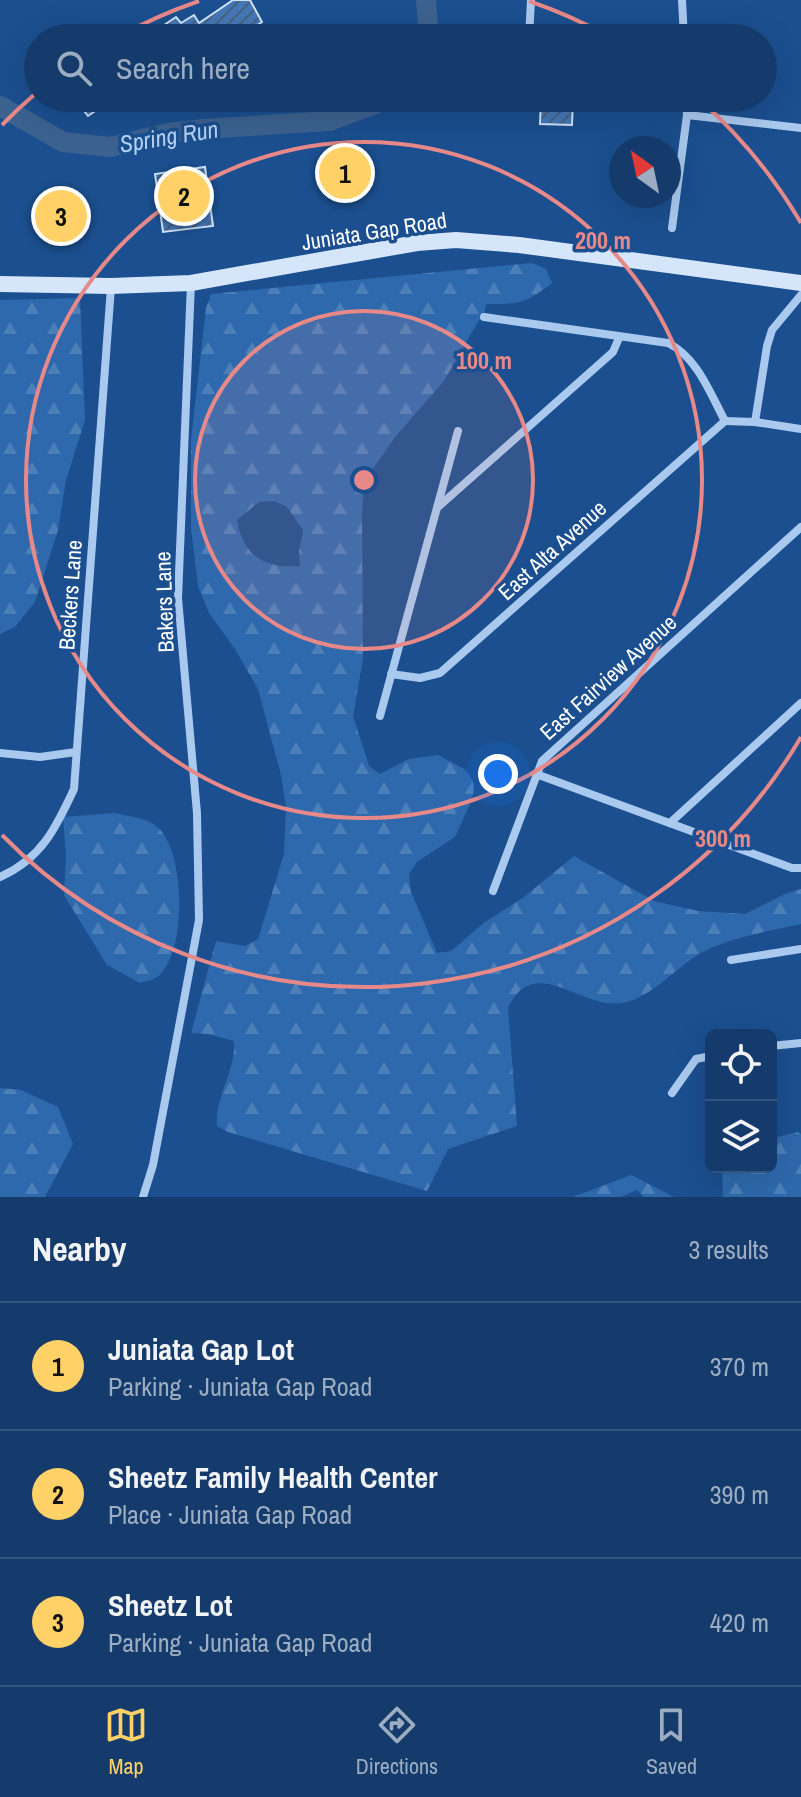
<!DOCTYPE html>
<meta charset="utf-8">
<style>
body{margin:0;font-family:"Archivo Narrow",sans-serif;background:#1d4271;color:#f1f3f6}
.controls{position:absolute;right:24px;bottom:24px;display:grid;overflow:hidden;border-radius:12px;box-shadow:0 8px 32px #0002}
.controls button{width:72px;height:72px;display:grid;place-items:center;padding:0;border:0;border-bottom:2px solid #33557e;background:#143b6b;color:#f1f3f6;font:40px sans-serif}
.compass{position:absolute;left:609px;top:136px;width:72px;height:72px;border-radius:50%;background:#143b6b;box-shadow:0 8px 32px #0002;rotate:327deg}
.you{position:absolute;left:498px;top:774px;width:28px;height:28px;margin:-20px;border:6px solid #fff;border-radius:50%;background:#1a73e8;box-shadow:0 0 0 12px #1a73e833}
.badge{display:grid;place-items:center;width:52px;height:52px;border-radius:50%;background:#ffd166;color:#111;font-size:26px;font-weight:700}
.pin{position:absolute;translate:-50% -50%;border:4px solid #fff;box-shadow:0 2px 8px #0006}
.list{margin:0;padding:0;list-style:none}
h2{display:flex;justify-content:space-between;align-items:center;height:104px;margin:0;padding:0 32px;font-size:34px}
h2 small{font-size:26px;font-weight:400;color:#9dadc1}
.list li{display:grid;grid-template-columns:52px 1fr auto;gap:24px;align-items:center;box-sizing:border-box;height:128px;padding:0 32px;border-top:2px solid #33557e}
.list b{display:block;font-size:30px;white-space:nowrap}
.list p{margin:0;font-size:26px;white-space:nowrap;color:#9dadc1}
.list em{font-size:26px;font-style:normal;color:#9dadc1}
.icon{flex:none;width:44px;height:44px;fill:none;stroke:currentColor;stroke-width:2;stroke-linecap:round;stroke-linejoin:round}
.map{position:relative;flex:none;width:801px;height:1197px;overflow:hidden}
.search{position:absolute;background:#143b6b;box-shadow:0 8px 32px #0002;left:24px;right:24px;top:24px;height:88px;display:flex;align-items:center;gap:20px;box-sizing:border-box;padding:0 28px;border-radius:44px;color:#9dadc1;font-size:30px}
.sheet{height:488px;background:#143b6b}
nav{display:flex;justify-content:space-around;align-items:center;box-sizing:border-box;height:112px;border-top:2px solid #33557e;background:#143b6b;font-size:22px;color:#9dadc1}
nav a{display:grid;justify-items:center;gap:4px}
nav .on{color:#ffd166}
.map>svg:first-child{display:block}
.forest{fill:url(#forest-firs);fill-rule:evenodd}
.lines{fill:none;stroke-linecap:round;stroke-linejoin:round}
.river{stroke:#3c6290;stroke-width:20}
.building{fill:url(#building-hatch);stroke:#cfe3fa;stroke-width:2}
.minor{stroke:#a9c9ee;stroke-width:8}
.secondary{stroke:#d6e6fa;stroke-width:16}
.ring{fill:none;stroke:#e88989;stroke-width:4}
.labels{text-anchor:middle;stroke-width:7;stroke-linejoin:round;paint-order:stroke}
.street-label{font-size:22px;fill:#fff;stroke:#1b4f8f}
.water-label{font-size:24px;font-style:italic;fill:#b5d3f5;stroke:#1b4f8f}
.centre{fill:#e88989;stroke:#1b4f8f;stroke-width:4}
.ring-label{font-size:24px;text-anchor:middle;font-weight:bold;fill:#e88989;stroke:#1b4f8f;stroke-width:7;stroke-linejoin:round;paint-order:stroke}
</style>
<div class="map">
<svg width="801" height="1197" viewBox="0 0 801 1197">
<defs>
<pattern id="forest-firs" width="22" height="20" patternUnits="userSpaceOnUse" patternTransform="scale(2)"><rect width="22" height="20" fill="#2e69ad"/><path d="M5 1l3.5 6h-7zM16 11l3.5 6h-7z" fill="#4d80b9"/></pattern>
<pattern id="building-hatch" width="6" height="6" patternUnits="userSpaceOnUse" patternTransform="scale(2)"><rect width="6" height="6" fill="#4478b7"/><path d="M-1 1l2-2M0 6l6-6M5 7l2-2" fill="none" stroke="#486282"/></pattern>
</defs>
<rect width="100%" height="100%" fill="#1b4f8f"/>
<g class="forest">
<path d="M532,263L546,269L552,283C525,304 520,304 486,304L484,317L479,320L444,381L396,436L370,473L364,485L362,514L363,659L353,716L369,766L380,774L409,759L438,755L466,770L474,783L473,797L455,837L417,862L409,874L411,892L437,953L451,951L485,922L524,897L574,856L654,901L698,911L745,914L785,894L801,889V924C773,930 730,938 705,951C677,965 653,998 622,1003C580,1009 534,952 508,1008L517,1126L448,1149L427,1191L228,1132L217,1126C215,1096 236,1071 234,1041L208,1034L191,1033L216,941L245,946L258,939L284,854L286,807L281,775L258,689L235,649L209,613L198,586L191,528V440L206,308L211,294ZM274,501L287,507L303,530L299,551L300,566C265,569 243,556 237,520L259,502Z"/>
<polygon points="80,298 85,420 66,480 58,530 35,602 15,627 0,634 0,300"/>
<path d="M115,813C126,816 147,818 156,826C186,848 188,955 157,977C153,980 145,981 140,983L107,965L64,895L66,856L63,817Z"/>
<polygon points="0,1088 21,1090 58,1107 73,1144 45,1197 0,1197"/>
<polygon points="797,1132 801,1134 801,1197 723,1197 722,1167 771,1167 771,1139"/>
<polygon points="631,1175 674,1197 644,1197 637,1190 620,1197 573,1197"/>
</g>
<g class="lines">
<g class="river">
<polyline points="426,0 429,38"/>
<polyline points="0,106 63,142 110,147 168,133 204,129 329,121 391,98"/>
</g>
</g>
<g class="building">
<polygon points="233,0 250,0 262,22 239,38 145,38 176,17 181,23 194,15 199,23"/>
<polygon points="68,98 114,98 88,116 80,106 75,109"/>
<polygon points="541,98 573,98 572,125 540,124"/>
<polygon points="205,167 213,226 163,232 155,174"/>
</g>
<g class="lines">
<g class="minor">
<polyline points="682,0 684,38"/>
<polyline points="529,38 531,0"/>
<polyline points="687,115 801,128"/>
<polyline points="672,228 687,115 686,98"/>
<path d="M484,317L668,343C697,357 710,393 725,421"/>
<polyline points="725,421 755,422 801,429"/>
<polyline points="755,422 767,346 772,330 801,295"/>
<polyline points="438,507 613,352 619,338"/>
<polyline points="391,674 420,678 440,673 725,421"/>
<polyline points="380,716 458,431"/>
<polyline points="0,753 40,757 76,752"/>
<polyline points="536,774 792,868 801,868"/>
<polyline points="670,823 801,703"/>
<path d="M0,877C41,859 56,828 74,789L111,287"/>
<polyline points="493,891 542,761 801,527"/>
<polyline points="731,960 801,949"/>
<polyline points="771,1046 801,1043"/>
<polyline points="672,1093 696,1059 711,1056"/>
<polyline points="143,1197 153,1165 199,920 197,813 178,598 191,283"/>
</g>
<polyline class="secondary" points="0,284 111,286 191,283 417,243 456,240 519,245 801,283"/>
</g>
<circle cx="364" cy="480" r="169" fill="#e88989" fill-opacity=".12"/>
<g class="ring">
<circle cx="364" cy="480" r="169"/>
<circle cx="364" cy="480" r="338"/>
<path d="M801 737A507 507 0 0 1 2 835M2 125A507 507 0 0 1 35 94M118 37A507 507 0 0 1 199 1M529 1A507 507 0 0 1 610 37M700 100A507 507 0 0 1 801 223"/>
</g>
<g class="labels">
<g class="street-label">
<text transform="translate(374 231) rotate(-9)" y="8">Juniata Gap Road</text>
<text transform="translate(552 550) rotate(-42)" y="8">East Alta Avenue</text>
<text transform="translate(70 595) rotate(-86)" y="8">Beckers Lane</text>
<text transform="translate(164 602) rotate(-92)" y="8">Bakers Lane</text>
<text transform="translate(608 677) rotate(-42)" y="8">East Fairview Avenue</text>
</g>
<g class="water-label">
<text transform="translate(169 137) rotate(-9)" y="8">Spring Run</text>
</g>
</g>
<circle cx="364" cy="480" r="12" class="centre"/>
<g class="ring-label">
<text x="603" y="249">200 m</text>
<text x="484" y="369">100 m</text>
<text x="723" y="847">300 m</text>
</g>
</svg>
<div class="controls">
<button><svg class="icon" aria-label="locate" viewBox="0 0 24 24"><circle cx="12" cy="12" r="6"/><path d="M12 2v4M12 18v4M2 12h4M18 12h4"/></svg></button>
<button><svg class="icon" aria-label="layers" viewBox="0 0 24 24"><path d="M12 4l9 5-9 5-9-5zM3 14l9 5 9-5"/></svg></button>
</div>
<svg class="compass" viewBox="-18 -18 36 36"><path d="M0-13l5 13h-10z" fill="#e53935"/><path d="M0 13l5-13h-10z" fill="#9dadc1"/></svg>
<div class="you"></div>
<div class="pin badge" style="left:345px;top:173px">1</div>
<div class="pin badge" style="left:184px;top:196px">2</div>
<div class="pin badge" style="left:61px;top:216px">3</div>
<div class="search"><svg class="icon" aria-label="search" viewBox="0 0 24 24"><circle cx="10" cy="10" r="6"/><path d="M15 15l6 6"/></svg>Search here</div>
</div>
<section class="sheet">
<h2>Nearby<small>3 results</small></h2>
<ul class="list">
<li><span class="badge">1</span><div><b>Juniata Gap Lot</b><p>Parking · Juniata Gap Road</p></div><em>370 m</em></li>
<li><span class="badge">2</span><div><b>Sheetz Family Health Center</b><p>Place · Juniata Gap Road</p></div><em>390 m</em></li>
<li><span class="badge">3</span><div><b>Sheetz Lot</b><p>Parking · Juniata Gap Road</p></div><em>420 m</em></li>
</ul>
</section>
<nav>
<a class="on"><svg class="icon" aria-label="map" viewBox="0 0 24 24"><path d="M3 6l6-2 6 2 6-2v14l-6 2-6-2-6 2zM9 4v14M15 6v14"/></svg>Map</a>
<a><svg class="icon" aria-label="directions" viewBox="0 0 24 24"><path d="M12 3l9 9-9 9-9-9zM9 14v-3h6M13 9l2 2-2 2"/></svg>Directions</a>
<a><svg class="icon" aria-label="saved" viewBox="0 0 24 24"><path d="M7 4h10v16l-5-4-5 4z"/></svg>Saved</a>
</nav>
